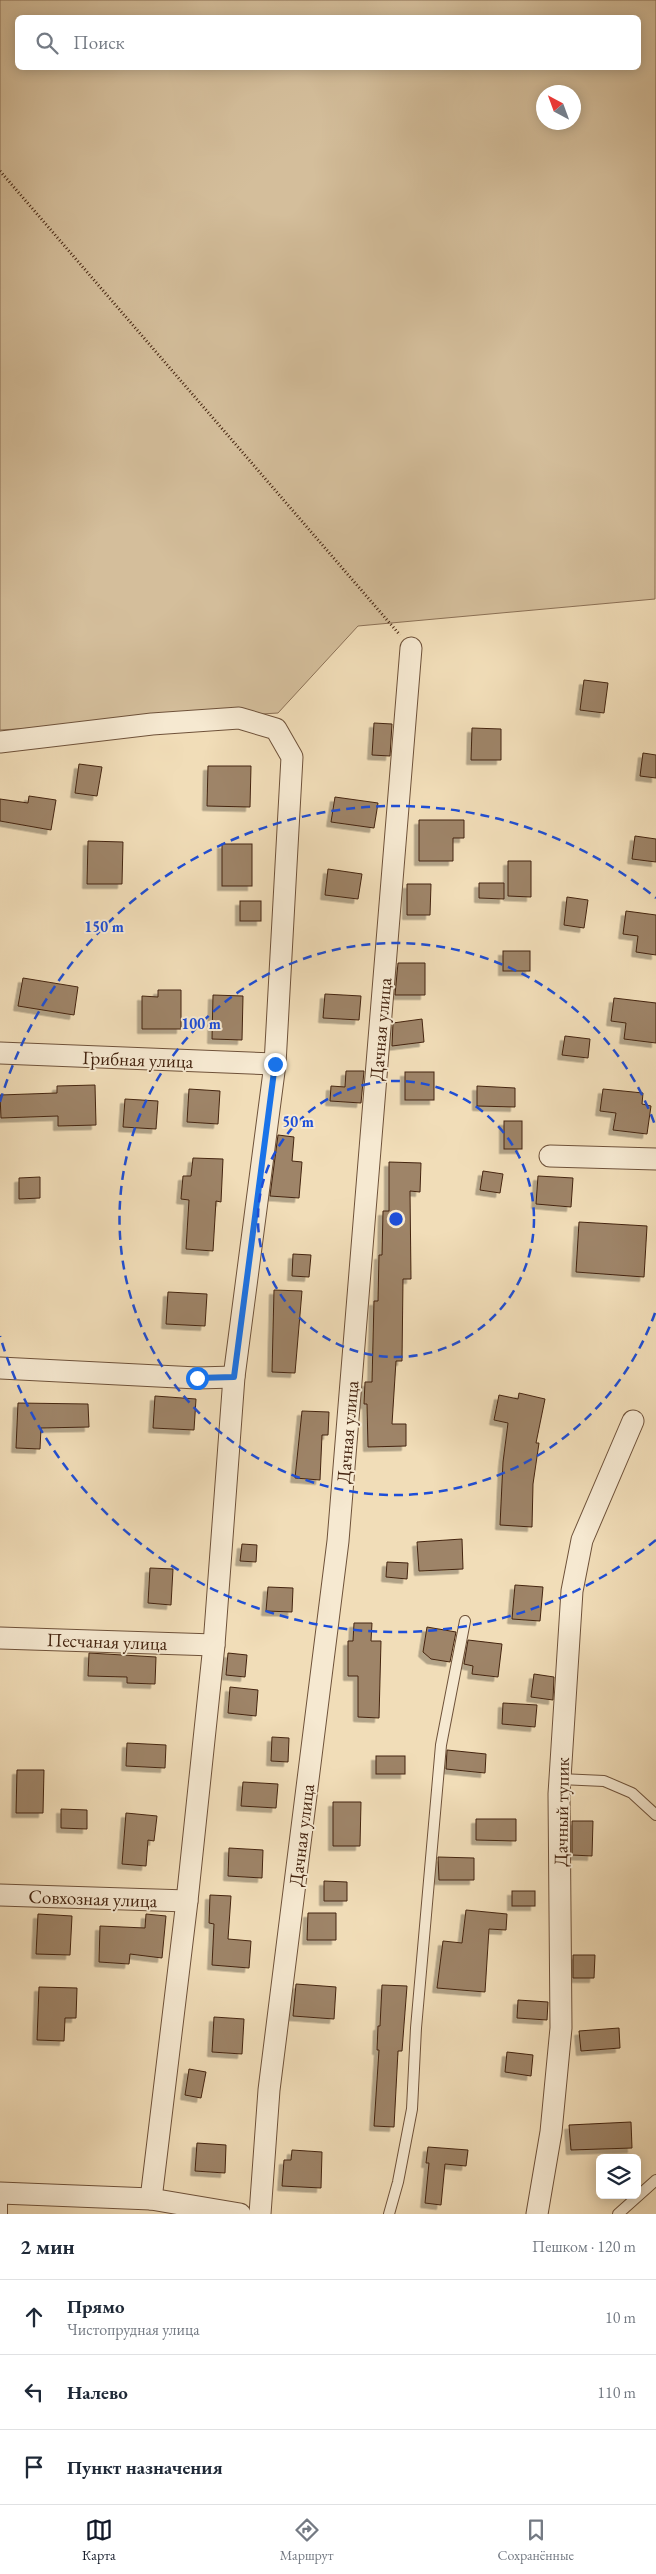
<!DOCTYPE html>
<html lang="ru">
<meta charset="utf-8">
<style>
body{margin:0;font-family:"EB Garamond",serif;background:#f6f6f7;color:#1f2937}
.controls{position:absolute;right:15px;bottom:15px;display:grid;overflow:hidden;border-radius:8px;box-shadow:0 2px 12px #0003}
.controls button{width:45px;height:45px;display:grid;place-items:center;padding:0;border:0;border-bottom:1px solid #e0e1e3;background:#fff;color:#1f2937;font:25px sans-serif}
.compass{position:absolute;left:536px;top:85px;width:45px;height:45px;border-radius:50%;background:#fff;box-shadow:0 2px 12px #0003;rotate:319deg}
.stop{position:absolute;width:15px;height:15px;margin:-11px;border:4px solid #1a73e8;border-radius:50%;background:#fff}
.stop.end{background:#1a73e8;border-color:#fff;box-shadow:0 1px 5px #0008}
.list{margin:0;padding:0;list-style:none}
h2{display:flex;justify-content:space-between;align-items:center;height:65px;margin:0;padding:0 20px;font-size:21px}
h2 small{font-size:16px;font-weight:400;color:#747a83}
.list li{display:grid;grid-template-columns:32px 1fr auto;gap:15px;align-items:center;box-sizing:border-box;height:75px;padding:0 20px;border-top:1px solid #e0e1e3}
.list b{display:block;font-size:19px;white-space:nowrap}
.list p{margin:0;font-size:16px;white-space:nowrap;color:#747a83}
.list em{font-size:16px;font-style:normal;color:#747a83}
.icon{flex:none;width:28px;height:28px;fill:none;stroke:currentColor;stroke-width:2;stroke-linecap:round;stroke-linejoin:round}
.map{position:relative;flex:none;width:656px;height:2214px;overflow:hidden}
.search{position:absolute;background:#fff;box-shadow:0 2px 12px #0003;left:15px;right:15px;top:15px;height:55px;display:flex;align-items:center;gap:12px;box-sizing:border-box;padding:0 18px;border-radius:8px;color:#747a83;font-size:19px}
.sheet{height:290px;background:#fff}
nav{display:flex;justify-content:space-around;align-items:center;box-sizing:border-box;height:70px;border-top:1px solid #e0e1e3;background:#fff;font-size:14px;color:#747a83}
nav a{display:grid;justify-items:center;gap:2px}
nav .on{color:#111827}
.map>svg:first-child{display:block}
.green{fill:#d4be9b;stroke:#8c7156;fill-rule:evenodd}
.building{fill:#9e8467;stroke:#442410;filter:url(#shadow)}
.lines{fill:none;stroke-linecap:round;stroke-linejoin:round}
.lane-casing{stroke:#6f523a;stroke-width:12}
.street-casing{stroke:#6f523a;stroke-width:23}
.path{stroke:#442410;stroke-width:3;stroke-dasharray:1 2.5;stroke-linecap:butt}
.lane{stroke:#f6e9d1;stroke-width:10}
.street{stroke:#f6e9d1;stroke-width:21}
.route{stroke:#1a73e8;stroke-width:6}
.ring{fill:none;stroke:#1d4ed8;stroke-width:2.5;stroke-dasharray:9 6}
.labels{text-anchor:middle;stroke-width:4;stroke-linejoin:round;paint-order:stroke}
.street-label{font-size:19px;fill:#442410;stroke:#f6e9d1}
.centre{fill:#1d4ed8;stroke:#f6e9d1;stroke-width:2.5}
.ring-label{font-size:15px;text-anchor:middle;font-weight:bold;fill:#1d4ed8;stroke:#f6e9d1;stroke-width:4;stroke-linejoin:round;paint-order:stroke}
</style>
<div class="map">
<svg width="656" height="2214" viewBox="0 0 656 2214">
<defs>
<filter id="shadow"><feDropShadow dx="-4.5" dy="4.5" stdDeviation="0" flood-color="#0004"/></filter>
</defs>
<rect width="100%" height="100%" fill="#f1ddb8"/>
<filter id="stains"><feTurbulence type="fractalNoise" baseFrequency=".004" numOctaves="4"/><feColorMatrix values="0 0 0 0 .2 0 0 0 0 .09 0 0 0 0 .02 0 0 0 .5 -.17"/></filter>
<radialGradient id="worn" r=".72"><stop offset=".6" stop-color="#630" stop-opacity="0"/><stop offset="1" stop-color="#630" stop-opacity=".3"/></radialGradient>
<path class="green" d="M0,0H656L655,599L358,626L278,713L0,730ZM18,18H638V68H18ZM544,92H574V122H544Z"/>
<g class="building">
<polygon points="584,680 608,683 604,713 580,710"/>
<polygon points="374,723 392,724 390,756 372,755"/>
<polygon points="472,728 501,729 501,760 471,760"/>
<polygon points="643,753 656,755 656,778 640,776"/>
<polygon points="79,764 102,767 97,796 75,793"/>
<polygon points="208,766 251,766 250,807 207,806"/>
<polygon points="29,796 56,800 51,830 0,821 0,799 28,803"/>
<polygon points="335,797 378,803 374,828 331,822"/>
<polygon points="419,820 464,820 464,838 453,838 453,861 419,861"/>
<polygon points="635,836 656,839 656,862 632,859"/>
<polygon points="88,841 123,842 122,884 87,884"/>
<rect x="222" y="844" width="30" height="42"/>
<polygon points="508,861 531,861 531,897 508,896"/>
<polygon points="328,869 362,874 358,899 325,895"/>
<polygon points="479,883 504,883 504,899 479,898"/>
<polygon points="407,884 431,884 430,915 407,915"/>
<polygon points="567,897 588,900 584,928 564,925"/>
<rect x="240" y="901" width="21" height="20"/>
<polygon points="626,911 656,915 656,955 636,952 638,936 623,934"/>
<rect x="503" y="951" width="27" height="20"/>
<polygon points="398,963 425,963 425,995 395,995"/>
<polygon points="23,978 78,987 74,1015 18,1006"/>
<polygon points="158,990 181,990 181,1029 142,1029 142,996 158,997"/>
<polygon points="325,994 361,996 359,1020 323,1018"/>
<polygon points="213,995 243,996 242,1040 212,1039"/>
<polygon points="614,998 656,1003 656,1043 624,1039 626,1023 611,1021"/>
<polygon points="422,1019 424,1042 392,1046 393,1023"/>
<polygon points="565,1036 590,1039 588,1058 562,1055"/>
<polygon points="346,1071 364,1071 361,1103 330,1101 331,1086 345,1087"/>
<rect x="405" y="1072" width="29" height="28"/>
<polygon points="95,1085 96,1125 58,1126 58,1116 1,1118 0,1095 57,1093 57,1086"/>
<polygon points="477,1086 515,1088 515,1107 477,1106"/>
<polygon points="189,1089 220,1091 218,1124 187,1122"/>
<polygon points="603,1089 643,1093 642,1104 651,1106 647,1134 613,1130 616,1113 600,1111"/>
<polygon points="125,1099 158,1101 156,1129 123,1127"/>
<rect x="504" y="1121" width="18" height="28"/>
<polygon points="278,1135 294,1137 292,1161 302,1162 299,1198 270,1196"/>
<polygon points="193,1158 223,1159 221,1202 216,1201 213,1251 186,1249 189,1200 181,1199 183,1176 191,1176"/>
<polygon points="389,1162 421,1163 420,1192 410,1191 411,1279 403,1279 402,1361 396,1361 392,1424 406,1424 406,1446 368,1447 367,1404 364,1404 365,1382 372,1382 374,1301 378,1301 379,1255 382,1255 383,1211 389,1211"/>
<polygon points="483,1171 503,1174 500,1193 480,1190"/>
<polygon points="538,1176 573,1178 571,1207 536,1204"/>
<polygon points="40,1177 40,1198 19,1199 19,1178"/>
<polygon points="579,1222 647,1226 644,1277 576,1272"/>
<polygon points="293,1254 311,1255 309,1277 292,1276"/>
<polygon points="274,1290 302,1291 295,1373 272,1372"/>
<polygon points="168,1292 207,1294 205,1326 166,1324"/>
<polygon points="519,1393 545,1399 536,1443 539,1443 533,1484 532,1527 500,1525 503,1462 508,1423 494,1420 499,1395 518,1399"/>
<polygon points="155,1396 196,1399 194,1430 153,1428"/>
<polygon points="18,1403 88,1404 89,1427 41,1428 40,1449 16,1448"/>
<polygon points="302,1411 329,1412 328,1435 322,1435 320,1480 295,1478"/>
<polygon points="462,1539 463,1569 419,1571 417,1542"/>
<polygon points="242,1544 257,1545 256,1562 240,1561"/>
<polygon points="387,1562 408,1563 407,1579 386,1577"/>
<polygon points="150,1568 173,1569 171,1605 148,1603"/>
<polygon points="515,1585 543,1587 540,1621 512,1619"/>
<polygon points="268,1587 293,1588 292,1612 266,1611"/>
<polygon points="354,1623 372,1623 371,1641 381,1641 379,1718 358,1717 358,1676 348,1676 348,1641 353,1641"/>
<polygon points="427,1627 456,1632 450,1662 431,1659 423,1652"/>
<polygon points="468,1640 502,1644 498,1677 472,1674 473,1666 464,1664"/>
<polygon points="89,1653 156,1657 155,1684 127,1683 127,1677 88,1676"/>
<polygon points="228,1653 247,1655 245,1677 226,1675"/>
<polygon points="534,1674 554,1677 553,1700 531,1697"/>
<polygon points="230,1687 258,1690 256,1716 228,1713"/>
<polygon points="503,1703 537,1705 535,1727 502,1724"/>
<polygon points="272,1737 289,1738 288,1762 271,1761"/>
<polygon points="127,1743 166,1745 165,1768 126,1766"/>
<polygon points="447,1750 486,1754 485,1773 446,1769"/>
<rect x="376" y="1756" width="29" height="18"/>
<polygon points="17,1770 44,1770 43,1813 16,1813"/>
<polygon points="243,1782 278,1784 276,1808 241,1806"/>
<polygon points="333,1802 361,1802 360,1846 333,1846"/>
<polygon points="61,1809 87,1810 87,1829 61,1828"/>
<polygon points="126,1813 157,1816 154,1841 148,1840 146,1866 122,1864"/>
<polygon points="476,1819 516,1819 516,1841 476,1840"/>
<polygon points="572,1821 593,1821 592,1856 572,1855"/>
<polygon points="229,1848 263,1850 262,1878 228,1876"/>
<polygon points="438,1857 474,1858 474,1880 439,1880"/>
<polygon points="324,1881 347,1882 347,1901 324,1901"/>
<rect x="512" y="1891" width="23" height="15"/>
<polygon points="210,1895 231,1896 228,1939 251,1941 249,1968 212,1965 214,1924 209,1923"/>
<polygon points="466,1910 507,1914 506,1930 489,1929 485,1992 437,1988 443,1941 462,1943"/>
<polygon points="308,1913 336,1913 336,1940 307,1940"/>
<polygon points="38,1914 72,1916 70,1955 36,1954"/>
<polygon points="146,1914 166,1916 162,1958 130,1954 129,1964 99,1962 100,1926 145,1928"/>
<polygon points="573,1955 595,1955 594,1978 573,1978"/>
<polygon points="296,1984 336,1987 334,2019 293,2016"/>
<polygon points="382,1985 407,1986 402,2051 398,2051 394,2127 374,2126 379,2050 377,2050 378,2026 380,2026"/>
<polygon points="39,1987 77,1988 76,2018 65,2018 64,2041 37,2040"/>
<polygon points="518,2000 548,2002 547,2020 517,2018"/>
<polygon points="214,2017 244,2019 242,2054 212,2052"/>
<polygon points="619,2028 620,2048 581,2051 579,2031"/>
<polygon points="507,2052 533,2055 531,2076 505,2072"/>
<polygon points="189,2069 206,2072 201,2098 185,2095"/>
<polygon points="631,2122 632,2148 571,2150 569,2125"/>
<polygon points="197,2143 226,2145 225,2173 195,2171"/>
<polygon points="428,2147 468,2150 466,2166 445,2164 441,2205 425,2203 429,2163 426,2163"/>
<polygon points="292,2150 322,2152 321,2188 282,2186 284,2160 291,2160"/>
</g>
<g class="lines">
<g class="lane-casing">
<g id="lane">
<polyline points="560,1779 604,1781 632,1793 656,1815"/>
<polyline points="2,2193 2,2214"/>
<polyline points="389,2214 398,2182 412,2109 416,2028 441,1745 465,1621"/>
<polyline points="618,2214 656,2180"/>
</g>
</g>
<g class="street-casing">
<g id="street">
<polyline points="0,742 152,724 239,718 276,729 292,757 275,1064 234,1377 214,1645 187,1901 151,2199"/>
<polyline points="0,1053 275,1064"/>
<polyline points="550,1156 656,1159"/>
<polyline points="0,1368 197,1378 234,1377"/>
<polyline points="0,1638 214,1645"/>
<polyline points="0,1895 187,1901"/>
<polyline points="0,2193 151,2199 240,2214"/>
<polyline points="260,2214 269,2090 338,1541 411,648"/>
<polyline points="537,2214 551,2132 561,2028 559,1794 572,1591 582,1540 633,1421"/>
</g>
</g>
<polyline class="path" points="0,171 400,635"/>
<use href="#lane" class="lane"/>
<use href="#street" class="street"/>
</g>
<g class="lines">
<polyline class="route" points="197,1378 234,1377 275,1064"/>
</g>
<g class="ring">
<circle cx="396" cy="1219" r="138"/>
<path d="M655 1313A276 276 0 1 1 655 1125"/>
<path d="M656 1540A413 413 0 0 1 0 1336M0 1102A413 413 0 0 1 656 898"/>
</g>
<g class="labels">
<g class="street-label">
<text transform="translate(380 1029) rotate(-85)" y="7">Дачная улица</text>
<text transform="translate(138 1059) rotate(2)" y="7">Грибная улица</text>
<text transform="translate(347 1432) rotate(-85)" y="7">Дачная улица</text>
<text transform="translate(107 1641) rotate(2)" y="7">Песчаная улица</text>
<text transform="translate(561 1812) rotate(-89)" y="7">Дачный тупик</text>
<text transform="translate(301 1835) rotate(-83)" y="7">Дачная улица</text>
<text transform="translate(93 1898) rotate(2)" y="7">Совхозная улица</text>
</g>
</g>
<circle cx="396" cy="1219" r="8" class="centre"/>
<g class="ring-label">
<text x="104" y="932">150 m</text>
<text x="201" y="1029">100 m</text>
<text x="298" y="1127">50 m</text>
</g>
<rect width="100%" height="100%" filter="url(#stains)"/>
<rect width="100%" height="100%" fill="url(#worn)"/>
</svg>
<div class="controls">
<button><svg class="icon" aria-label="layers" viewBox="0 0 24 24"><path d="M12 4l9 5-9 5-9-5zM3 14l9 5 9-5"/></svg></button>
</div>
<svg class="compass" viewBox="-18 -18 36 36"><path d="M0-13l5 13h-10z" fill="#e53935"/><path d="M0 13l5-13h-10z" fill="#747a83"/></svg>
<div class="stop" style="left:197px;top:1378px"></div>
<div class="stop end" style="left:275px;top:1064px"></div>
<div class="search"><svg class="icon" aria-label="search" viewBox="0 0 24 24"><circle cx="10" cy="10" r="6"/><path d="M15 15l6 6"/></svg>Поиск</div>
</div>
<section class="sheet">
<h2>2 мин<small>Пешком · 120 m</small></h2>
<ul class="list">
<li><svg class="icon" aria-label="ahead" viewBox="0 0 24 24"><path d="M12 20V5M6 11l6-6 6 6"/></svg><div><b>Прямо</b><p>Чистопрудная улица</p></div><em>10 m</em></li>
<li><svg class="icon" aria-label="left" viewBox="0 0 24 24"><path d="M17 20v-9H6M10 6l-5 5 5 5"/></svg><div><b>Налево</b></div><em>110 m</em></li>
<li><svg class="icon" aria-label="arrive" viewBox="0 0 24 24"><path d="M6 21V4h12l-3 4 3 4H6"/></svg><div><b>Пункт назначения</b></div></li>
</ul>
</section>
<nav>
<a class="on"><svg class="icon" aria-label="map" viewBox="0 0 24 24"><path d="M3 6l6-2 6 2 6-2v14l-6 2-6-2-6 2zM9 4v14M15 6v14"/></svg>Карта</a>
<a><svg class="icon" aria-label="directions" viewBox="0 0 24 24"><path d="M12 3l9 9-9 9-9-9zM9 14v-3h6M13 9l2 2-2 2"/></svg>Маршрут</a>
<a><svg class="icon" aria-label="saved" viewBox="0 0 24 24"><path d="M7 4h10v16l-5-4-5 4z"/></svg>Сохранённые</a>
</nav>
